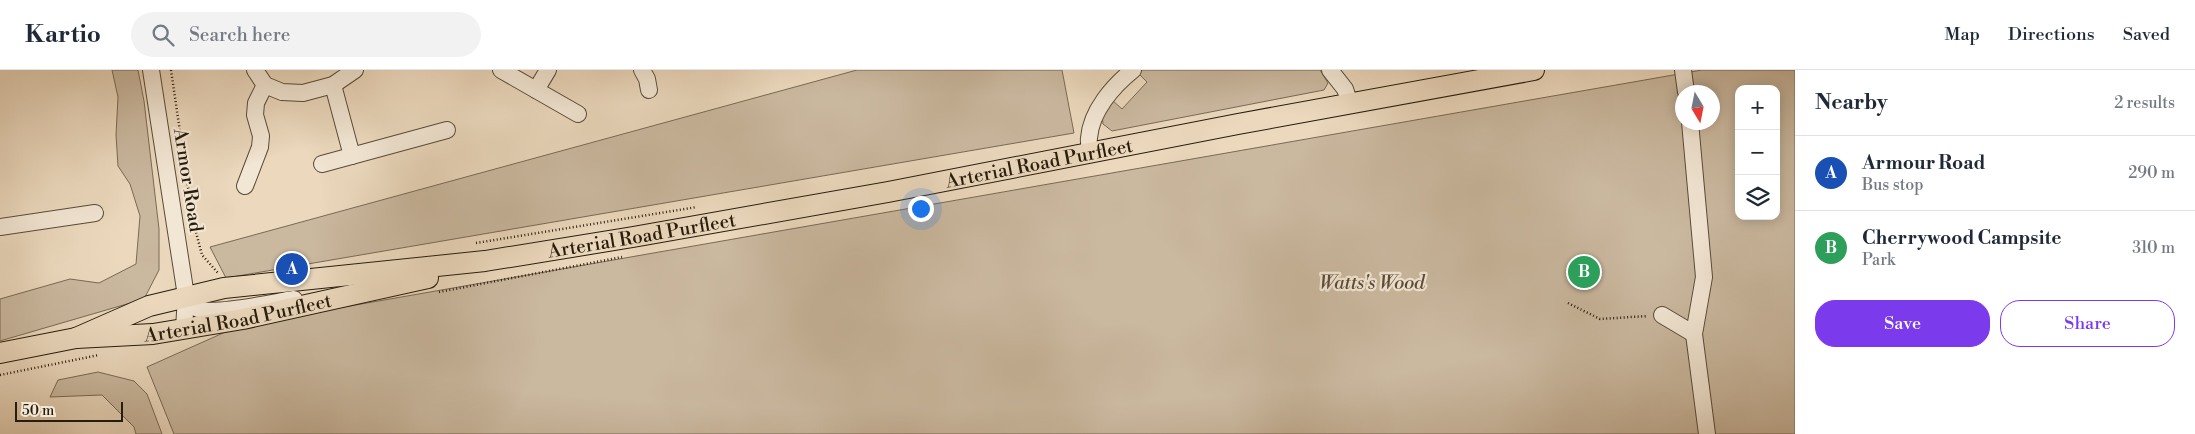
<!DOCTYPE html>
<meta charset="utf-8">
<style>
body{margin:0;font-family:"Libre Bodoni",serif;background:#f2f2f3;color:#1f2937}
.controls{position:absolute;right:15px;top:15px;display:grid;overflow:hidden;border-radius:10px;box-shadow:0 2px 12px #0003}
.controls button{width:45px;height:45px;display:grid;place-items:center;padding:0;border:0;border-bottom:1px solid #e0e1e3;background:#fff;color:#1f2937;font:25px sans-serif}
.compass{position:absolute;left:1675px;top:15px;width:45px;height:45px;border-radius:50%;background:#fff;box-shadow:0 2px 12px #0003;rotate:170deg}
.scale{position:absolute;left:15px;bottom:12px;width:108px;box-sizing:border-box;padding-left:5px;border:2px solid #281c0c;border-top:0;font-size:14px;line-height:18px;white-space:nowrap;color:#281c0c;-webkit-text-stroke:4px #f2e6d4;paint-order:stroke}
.you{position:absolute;left:920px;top:138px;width:18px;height:18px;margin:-12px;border:4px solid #fff;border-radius:50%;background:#1a73e8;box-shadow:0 0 0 8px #1a73e833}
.badge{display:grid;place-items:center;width:32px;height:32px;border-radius:50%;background:#7c3aed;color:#fff;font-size:16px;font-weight:700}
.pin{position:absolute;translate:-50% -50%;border:2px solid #fff;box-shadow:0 1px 5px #0006}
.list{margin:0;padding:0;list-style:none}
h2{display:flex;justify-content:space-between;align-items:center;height:65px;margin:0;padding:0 20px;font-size:21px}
h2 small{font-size:16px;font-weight:400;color:#747a83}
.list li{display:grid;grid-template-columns:32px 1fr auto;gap:15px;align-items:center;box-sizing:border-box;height:75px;padding:0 20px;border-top:1px solid #e0e1e3}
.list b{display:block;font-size:19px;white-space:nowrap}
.list p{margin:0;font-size:16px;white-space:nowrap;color:#747a83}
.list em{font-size:16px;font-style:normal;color:#747a83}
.actions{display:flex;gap:10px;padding:15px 20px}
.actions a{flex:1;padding:11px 0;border:1px solid #7c3aed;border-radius:20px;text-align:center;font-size:18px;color:#7c3aed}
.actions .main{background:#7c3aed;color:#fff}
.icon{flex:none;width:28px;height:28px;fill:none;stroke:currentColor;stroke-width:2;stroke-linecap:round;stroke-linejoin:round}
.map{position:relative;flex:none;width:1795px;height:364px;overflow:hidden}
header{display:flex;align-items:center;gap:30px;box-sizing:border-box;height:70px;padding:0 25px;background:#fff;border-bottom:1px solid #e0e1e3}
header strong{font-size:24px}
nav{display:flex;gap:28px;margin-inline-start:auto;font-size:18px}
.search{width:350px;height:45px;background:#f2f2f3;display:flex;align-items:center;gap:12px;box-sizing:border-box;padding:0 18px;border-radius:28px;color:#747a83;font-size:19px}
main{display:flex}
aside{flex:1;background:#fff}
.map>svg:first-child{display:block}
.green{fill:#cab89f;stroke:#796a56;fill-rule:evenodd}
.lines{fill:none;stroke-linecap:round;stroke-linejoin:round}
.minor-casing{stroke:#594b38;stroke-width:18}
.major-casing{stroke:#281c0c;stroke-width:22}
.path{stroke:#281c0c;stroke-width:2.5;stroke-dasharray:1 2.5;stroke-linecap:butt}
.minor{stroke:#f2e6d4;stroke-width:16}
.major{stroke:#ebd8bd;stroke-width:20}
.labels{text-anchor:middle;stroke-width:4.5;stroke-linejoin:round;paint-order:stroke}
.street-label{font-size:19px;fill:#281c0c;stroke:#f2e6d4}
.park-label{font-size:19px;font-style:italic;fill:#594b38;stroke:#f2e6d4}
</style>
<header>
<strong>Kartio</strong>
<div class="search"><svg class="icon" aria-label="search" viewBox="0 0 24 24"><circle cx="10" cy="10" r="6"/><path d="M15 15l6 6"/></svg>Search here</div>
<nav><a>Map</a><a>Directions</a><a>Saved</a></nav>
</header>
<main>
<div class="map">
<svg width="1795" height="364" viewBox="0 0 1795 364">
<rect width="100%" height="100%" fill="#ebd8bd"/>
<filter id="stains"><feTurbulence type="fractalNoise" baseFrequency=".004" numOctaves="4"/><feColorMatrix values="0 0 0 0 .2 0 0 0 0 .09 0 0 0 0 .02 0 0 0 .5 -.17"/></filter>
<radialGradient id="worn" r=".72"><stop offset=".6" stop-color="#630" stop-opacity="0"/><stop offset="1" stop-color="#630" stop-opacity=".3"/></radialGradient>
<g class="green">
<polygon points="112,0 138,0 144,31 159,159 159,200 144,229 0,271 0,229 70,209 99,213 136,194 140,146 130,114 118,96 116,65 118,27"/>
<polygon points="857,0 1062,0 1074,63 226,208 210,177"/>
<polygon points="1135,0 1320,0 1328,13 1324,20 1112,61 1103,54 1102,46 1112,30 1122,39 1147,12"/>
<path d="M1702,0H1795V364H174L147,297L241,255ZM1739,19H1776V146H1739ZM1682,22H1712V52H1682Z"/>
<polygon points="98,302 134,311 147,324 162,364 136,364 134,357 102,325 50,327 58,310"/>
</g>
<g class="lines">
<g class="minor-casing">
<g id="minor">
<polyline points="151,0 186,226 184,259"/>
<polyline points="255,0 265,15 282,22 303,23 333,15 355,0"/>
<polyline points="501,0 578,44"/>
<polyline points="642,0 647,9 649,20"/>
<polyline points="1330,0 1345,19 1350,34"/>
<polyline points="1683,0 1686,22"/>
<polyline points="333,15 352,86"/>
<polyline points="536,20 548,0"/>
<polyline points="1690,52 1704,207 1694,264 1707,364"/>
<path d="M1091,83C1090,78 1088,72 1089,68C1091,41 1113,16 1133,0"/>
<polyline points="322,94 447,60"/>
<polyline points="245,116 260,77 261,66 255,45 256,33 265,15"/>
<polyline points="0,157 95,143"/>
<path d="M186,226C189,230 192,236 196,238C212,247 274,232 294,229"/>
<polyline points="1662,245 1694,264"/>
</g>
</g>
<g class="major-casing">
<g id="major">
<path id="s1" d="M76,268L149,236L224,218L485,191L633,167L888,122L1238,54L1534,0"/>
<path id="s2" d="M0,283L76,268L153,264L243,249L428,208"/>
</g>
</g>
<g class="path">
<polyline points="171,0 193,151 202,185 218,203"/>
<polyline points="476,173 697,137"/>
<polyline points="439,222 622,187"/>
<polyline points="1568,233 1600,249 1648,246"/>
<polyline points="0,305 99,285"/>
</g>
<use href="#minor" class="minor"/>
<use href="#major" class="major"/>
</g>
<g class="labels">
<g class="street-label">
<text dy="7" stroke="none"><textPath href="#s1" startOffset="982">Arterial Road Purfleet</textPath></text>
<text transform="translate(189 110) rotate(81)" y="7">Armor Road</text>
<text dy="7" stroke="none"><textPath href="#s1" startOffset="578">Arterial Road Purfleet</textPath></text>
<text dy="7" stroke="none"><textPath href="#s2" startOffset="241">Arterial Road Purfleet</textPath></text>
</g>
<g class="park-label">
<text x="1372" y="219">Watts's Wood</text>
</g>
</g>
<rect width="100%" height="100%" filter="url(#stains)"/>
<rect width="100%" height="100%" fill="url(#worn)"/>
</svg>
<div class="controls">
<button>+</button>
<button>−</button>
<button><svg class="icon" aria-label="layers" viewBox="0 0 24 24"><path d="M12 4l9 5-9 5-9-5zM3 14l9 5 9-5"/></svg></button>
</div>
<svg class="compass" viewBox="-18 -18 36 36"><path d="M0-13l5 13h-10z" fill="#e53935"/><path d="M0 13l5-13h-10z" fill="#747a83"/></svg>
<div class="scale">50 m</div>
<div class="you"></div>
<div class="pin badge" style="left:292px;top:199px;background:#1a4fb4">A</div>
<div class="pin badge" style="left:1584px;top:202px;background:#2e9e5b">B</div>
</div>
<aside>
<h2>Nearby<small>2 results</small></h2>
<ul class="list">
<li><span class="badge" style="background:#1a4fb4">A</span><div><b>Armour Road</b><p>Bus stop</p></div><em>290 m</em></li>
<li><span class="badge" style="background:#2e9e5b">B</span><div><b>Cherrywood Campsite</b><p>Park</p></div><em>310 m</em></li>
</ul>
<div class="actions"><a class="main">Save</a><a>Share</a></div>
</aside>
</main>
